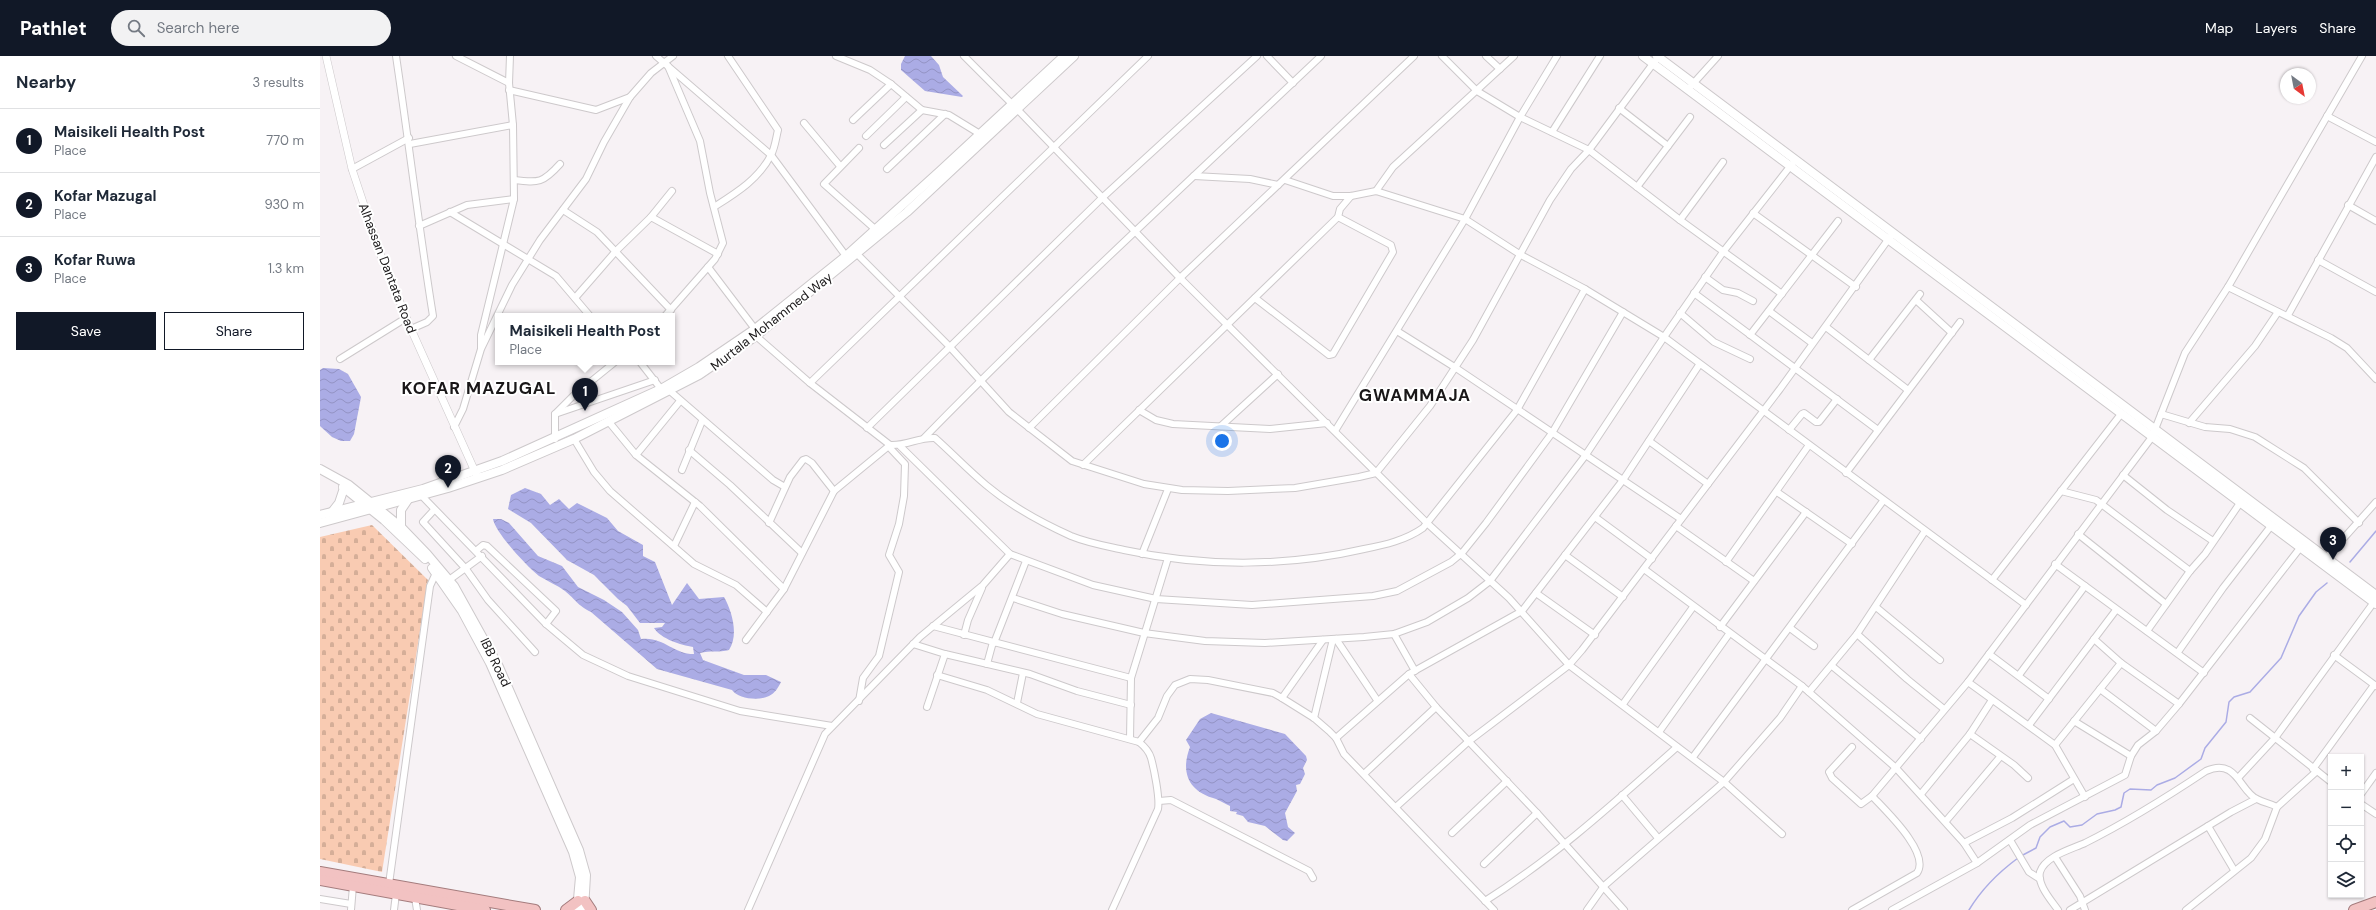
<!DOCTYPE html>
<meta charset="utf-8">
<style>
body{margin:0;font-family:"DM Sans",sans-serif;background:#f2f2f3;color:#1f2937}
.controls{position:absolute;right:12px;bottom:12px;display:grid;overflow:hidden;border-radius:0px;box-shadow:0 1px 3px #0004}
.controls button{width:36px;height:36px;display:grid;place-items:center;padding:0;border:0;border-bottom:1px solid #e0e1e3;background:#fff;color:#1f2937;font:20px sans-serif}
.compass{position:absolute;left:1960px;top:12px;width:36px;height:36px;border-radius:50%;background:#fff;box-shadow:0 1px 3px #0004;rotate:148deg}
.you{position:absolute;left:902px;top:385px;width:14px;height:14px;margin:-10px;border:3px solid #fff;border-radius:50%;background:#1a73e8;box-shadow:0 0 0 6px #1a73e833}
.badge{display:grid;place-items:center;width:26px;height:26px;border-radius:50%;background:#111827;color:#fff;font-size:13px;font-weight:700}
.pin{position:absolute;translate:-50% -33px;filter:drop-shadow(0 1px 2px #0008)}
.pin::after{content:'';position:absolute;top:21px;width:14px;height:12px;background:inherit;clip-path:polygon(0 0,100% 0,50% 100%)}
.popup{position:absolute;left:175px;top:257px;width:180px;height:52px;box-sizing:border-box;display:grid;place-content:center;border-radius:0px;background:#fff;filter:drop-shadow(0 1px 3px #0005);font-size:13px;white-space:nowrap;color:#747a83}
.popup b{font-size:15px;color:#1f2937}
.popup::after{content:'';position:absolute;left:50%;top:100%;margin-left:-8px;border:8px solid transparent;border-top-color:#fff}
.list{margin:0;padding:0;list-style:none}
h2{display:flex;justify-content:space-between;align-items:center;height:52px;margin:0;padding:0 16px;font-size:17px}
h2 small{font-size:13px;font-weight:400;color:#747a83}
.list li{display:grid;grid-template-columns:26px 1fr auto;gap:12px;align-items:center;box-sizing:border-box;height:64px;padding:0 16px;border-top:1px solid #e0e1e3}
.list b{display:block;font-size:15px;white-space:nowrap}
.list p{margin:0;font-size:13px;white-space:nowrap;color:#747a83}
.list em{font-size:13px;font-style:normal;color:#747a83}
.actions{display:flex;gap:8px;padding:12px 16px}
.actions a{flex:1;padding:9px 0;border:1px solid #111827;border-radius:0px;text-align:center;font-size:14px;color:#111827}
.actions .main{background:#111827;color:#fff}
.icon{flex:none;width:22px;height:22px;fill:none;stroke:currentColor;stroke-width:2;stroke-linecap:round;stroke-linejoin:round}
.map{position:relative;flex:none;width:2056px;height:854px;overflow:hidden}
header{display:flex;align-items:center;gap:24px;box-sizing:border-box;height:56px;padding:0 20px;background:#111827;color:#fff}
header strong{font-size:19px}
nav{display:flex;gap:22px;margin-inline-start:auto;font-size:14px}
.search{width:280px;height:36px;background:#f2f2f3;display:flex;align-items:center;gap:10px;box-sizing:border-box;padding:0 14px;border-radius:22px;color:#747a83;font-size:15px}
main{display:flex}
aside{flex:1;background:#fff}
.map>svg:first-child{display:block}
.cemetery{fill:url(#cemetery-stones)}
.water{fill:url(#water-waves)}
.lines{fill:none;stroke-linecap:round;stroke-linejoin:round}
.stream{stroke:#abace5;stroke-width:1.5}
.minor-casing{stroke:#cdc9cb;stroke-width:8}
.tertiary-casing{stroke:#cdc9cb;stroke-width:8}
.secondary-casing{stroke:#cdc9cb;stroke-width:10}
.trunk-casing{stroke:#a47c7d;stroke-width:12}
.minor{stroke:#fff;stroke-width:6}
.tertiary{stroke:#fff;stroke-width:7}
.secondary{stroke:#fff;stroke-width:8}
.trunk{stroke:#f2c2c2;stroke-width:10}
.labels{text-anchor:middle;stroke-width:4;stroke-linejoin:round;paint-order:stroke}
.street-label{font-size:13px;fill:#191718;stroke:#fff}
.district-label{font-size:17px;font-weight:bold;letter-spacing:1px;fill:#191718;stroke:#fff}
</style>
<header>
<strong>Pathlet</strong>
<div class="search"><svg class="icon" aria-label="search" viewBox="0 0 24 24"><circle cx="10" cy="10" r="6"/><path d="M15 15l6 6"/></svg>Search here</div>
<nav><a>Map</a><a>Layers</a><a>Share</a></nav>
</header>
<main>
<aside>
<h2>Nearby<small>3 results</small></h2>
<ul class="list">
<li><span class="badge">1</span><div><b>Maisikeli Health Post</b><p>Place</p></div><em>770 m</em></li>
<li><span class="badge">2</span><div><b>Kofar Mazugal</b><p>Place</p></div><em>930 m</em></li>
<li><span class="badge">3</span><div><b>Kofar Ruwa</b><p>Place</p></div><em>1.3 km</em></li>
</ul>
<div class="actions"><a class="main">Save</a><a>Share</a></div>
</aside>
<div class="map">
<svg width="2056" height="854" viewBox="0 0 2056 854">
<defs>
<pattern id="cemetery-stones" width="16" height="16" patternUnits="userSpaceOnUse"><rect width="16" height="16" fill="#f9cbb2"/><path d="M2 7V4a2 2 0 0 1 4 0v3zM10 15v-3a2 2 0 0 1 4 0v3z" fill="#d5ae98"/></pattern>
<pattern id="water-waves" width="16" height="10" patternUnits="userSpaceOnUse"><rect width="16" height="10" fill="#abace5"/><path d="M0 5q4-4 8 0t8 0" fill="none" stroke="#9393c4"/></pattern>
</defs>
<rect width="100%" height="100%" fill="#f7f2f5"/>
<polygon class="cemetery" points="52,469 108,524 62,816 0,803 0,481"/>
<g class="water">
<polygon points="585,0 611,0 619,9 623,21 643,40 642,41 605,35 581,14 581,8"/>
<polygon points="3,312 19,313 28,318 41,341 34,378 30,385 21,385 12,381 0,370 0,314"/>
<path d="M205,432L221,438L230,449L239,443L249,453L257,447L287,462L298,475L323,489V500L335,506L352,549L367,527L379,543L404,541C412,555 419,579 409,594C399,597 390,594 380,597L383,604L424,619H446L461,626C458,632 455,637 449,640C439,645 418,643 412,634L337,613L271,556C257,549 256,544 245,535C237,529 227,525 219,520C207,511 175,476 173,463H181L189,467L218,500L242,510L258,531L284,544L302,556L318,574L321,583C343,580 353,598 374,598L373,591C361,589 341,583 334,572L342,571L345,567H320L307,550L298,543L274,519L247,504L211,467L188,453L191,439Z"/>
<path d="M891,657L965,678L986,700L987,704L983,712L985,718L980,728L976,729L977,735L965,757L968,771L975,777L967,785L963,784L945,770L928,766L923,760L916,758L917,756L910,755V750C905,748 901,745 896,743C869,736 860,717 870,691L866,684L880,663Z"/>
</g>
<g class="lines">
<g class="stream">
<polyline points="2030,506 2056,475"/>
<polyline points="1701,800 1716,792 1720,781 1730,771 1744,765 1750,771 1762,769 1777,758 1795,754 1801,751 1804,737 1810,733 1831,734 1837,729 1855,722 1881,703 1885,692 1906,666 1909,646 1914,641 1930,636 1961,602 1979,560 1996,536 2007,527"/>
<path d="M1649,854C1661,834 1679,816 1698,802"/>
</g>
<g class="minor-casing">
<g id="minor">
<path d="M76,0C89,87 99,173 113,260L107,266L91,273"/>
<polyline points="136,0 189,27"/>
<polyline points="336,0 451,99 526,200"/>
<polyline points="516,0 550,14 571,28 602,54 629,59 660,78"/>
<polyline points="644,0 692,48"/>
<polyline points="947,0 973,27"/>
<polyline points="1122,0 1157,35 1200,61 1269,94 1360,164 1462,238"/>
<polyline points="1166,0 1180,13"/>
<polyline points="1371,30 1398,0"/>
<polyline points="189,34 276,54 310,41"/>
<polyline points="1299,52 1348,90"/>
<polyline points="697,53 860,222 1108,468 1189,542 1249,609 1404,726 1462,778"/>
<polyline points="2007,60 2056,86"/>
<polyline points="533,64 571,28"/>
<polyline points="484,67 520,110"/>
<polyline points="1232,76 1280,0"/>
<polyline points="546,80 586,41"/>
<polyline points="90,88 193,69"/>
<polyline points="564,89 602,54"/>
<polyline points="539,92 504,128 555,173"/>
<polyline points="32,113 89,82"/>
<polyline points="567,113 625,58"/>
<polyline points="874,120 930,123 958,129"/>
<path d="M194,124C219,127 223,127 240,108"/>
<polyline points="965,124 1013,140 1031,140 1056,135 1145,163 1201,199 1265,233 1344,281 1706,549"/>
<polyline points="1317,131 1370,61"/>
<polyline points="1056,135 1073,111 1194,0"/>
<polyline points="2028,149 2056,165"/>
<path d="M394,151C416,137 439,123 451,99C455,92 456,82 458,74L408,0"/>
<polyline points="243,154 277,176 351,254"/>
<polyline points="130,156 236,220 270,260"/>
<polyline points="1433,157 1536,231"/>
<polyline points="331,161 352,135"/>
<polyline points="1360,164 1403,106"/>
<polyline points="99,170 147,149 194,143"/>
<polyline points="537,198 629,290 689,356 752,405 824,428 862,434 908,435 975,432 1039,421 1056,417 1110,350 1153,284 1230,144 1251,113 1269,94 1335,5"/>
<polyline points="1998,204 2056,236"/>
<polyline points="388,211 435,273"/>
<polyline points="1385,221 1403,234 1418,237 1433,245"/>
<polyline points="1908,231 2011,282 2027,292 2056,323"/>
<polyline points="1374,237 1558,374"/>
<polyline points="255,242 296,195 331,161 398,198"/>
<polyline points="935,242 1009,299 1013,298 1073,196 1071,189 1018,161"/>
<polyline points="1596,244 1632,277"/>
<polyline points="1449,255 1492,287"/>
<polyline points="1360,257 1394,286 1430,303"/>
<polyline points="1968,259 2056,101"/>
<polyline points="345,260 395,203 403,187 390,137 380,85 348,10"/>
<polyline points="1506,271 1588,334"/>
<polyline points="1077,275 1136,312 1361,463"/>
<polyline points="1430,279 1518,165"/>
<path d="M436,280L490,327L570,389C587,390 599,381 615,382C632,397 648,414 666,429C691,450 722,467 751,480C768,487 786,490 804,494C882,511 966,511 1044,493C1065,489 1086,484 1103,472L1197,354L1265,233"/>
<polyline points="161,292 161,279 194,143 193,69 189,27 190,0"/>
<polyline points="20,303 86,262"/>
<polyline points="1549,304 1600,238"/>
<polyline points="320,306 341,333"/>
<polyline points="490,327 828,0"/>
<polyline points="350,335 453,424 465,431"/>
<polyline points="819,354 836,364 853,368 950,373 1007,367"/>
<polyline points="235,358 335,324"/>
<polyline points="1841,358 1885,371 1910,373 1935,381 1984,412 2039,467"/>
<polyline points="289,366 316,399 380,450 464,533"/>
<polyline points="1869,367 1935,290 1958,256"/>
<polyline points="901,370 958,318"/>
<polyline points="134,371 143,353 161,293 192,229 220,184 266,123 284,86 310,41 331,17 353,0"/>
<polyline points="547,372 783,141 937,0"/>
<polyline points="709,372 860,222 1094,0"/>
<polyline points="1469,374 1482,358 1484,357 1496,366 1499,366 1517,343"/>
<polyline points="1015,375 1145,163 1200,61 1237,0"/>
<path d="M604,382C732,251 868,126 1001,0"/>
<polyline points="235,383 235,358 253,340 295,306"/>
<polyline points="254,383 274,416 290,435 374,508 416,529 447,556"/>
<polyline points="1329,385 1388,428"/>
<polyline points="580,390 690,498 773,529 836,543 932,549 1053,540 1077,535 1131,506 1142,497 1166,467 1232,377 1303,256"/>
<polyline points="369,394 410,429 482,497"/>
<polyline points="316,399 360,345"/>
<polyline points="763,409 1018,161 1020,153 1031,140"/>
<polyline points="362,414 382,365"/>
<polyline points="1526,417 1640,266"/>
<polyline points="1803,419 1847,454 1893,485"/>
<polyline points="1741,435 1776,444 1870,515"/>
<polyline points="1457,436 1532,488"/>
<polyline points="101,439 226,568 263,599 308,620 420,655 512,670"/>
<polyline points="114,454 103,466 146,513 168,544 215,596"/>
<polyline points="1275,461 1332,503"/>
<polyline points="449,467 470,421 483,404 486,403 492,407 514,435"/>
<polyline points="1356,470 1434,525"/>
<polyline points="1758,478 1846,548"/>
<polyline points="354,490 375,446"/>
<polyline points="157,494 163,489 167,490 236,555 226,568"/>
<polyline points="822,498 848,433"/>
<polyline points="1245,499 1303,541"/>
<polyline points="2006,502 2056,446"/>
<polyline points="1406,506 1489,389"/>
<polyline points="1735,508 1884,617"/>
<polyline points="1324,513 1482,630 1576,712 1644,787 1692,762 1754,723"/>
<polyline points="129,524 162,500"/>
<polyline points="1672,524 1801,358"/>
<polyline points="1216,537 1275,579"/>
<polyline points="693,542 742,558 824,577 885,585 945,587 1044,581 1074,578 1107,566 1148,542 1170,525 1265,400 1344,281 1403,196 1472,108"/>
<polyline points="1556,551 1620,604"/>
<polyline points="613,570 811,622"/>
<polyline points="1400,571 1486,456"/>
<polyline points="1470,572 1494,590"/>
<polyline points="1827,575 1870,515 1885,498 1920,447"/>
<polyline points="1074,578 1095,615"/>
<polyline points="1537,578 1587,623 1624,653"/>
<polyline points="644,579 648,564 662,532"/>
<polyline points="1016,583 1057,644"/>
<polyline points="426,584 464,533 514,435 570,389"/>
<polyline points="674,587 706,505"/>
<polyline points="593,588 625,598 607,651"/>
<polyline points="1858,596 1903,532 1951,470"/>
<polyline points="625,598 710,618 757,635 811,649"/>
<polyline points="1669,598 1729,643"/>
<polyline points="2014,599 2056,630"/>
<polyline points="1801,607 1859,648"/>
<polyline points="667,608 673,586"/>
<polyline points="1512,610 1601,683"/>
<polyline points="1089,618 1116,651 1217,757 1304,854"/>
<path d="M617,619L667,634L717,658L819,686C824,690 829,695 831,702C834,713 840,742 838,753L792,854"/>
<polyline points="1699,619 1765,530"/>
<polyline points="1648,626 1735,689 1765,741"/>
<polyline points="1780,633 1836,675"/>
<polyline points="1489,636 1537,578 1605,475"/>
<polyline points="962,642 1003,584"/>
<polyline points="1672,644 1650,678 1694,709 1708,722"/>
<polyline points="539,645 543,622 559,600 579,516 569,499 579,468 584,440 585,408 569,391"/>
<polyline points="697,647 703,617"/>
<polyline points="1303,648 1373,551"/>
<polyline points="994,662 1013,583"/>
<polyline points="1930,662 2011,726"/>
<polyline points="1754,665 1811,700"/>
<polyline points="1709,669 1796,554"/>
<polyline points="1339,676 1409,578"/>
<polyline points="1016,682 1089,618 1202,555 1303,424 1379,309"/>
<polyline points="810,683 811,622 848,502"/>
<polyline points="819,686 838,662 847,640 855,629 870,623 888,624 953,637 962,642 994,662 1009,675 1016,682 1024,698 1174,854"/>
<polyline points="1735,689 1801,607 1774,583"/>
<polyline points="1532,691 1509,716 1512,722 1541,748 1552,740 1648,626 1832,381 1865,297 1908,231 2042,0"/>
<polyline points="1373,701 1563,445"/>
<polyline points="1993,713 2054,629"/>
<polyline points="1044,718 1116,651"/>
<polyline points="1918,722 1955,682 2054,546"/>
<polyline points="1601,738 1650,678"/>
<polyline points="2041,738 2056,717"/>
<polyline points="1302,739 1338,782"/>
<polyline points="839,745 851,744 989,815 993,822"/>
<polyline points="2041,748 2056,758"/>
<polyline points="1077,750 1149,685 1249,609 1262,594 1460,333 1570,181"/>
<polyline points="1626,765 1680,701"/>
<polyline points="1888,770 1914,814"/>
<polyline points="1132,777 1187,725"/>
<polyline points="1690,784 1709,816 1720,823"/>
<polyline points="1644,787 1657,807"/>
<polyline points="1735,801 1760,840 1765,854"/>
<polyline points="1164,808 1217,757"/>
<polyline points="69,828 110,530 116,517"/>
<polyline points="95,842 97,854"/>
<polyline points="0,843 31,848"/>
<path d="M1165,845C1235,801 1295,746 1357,691"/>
<polyline points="31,854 33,830"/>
<polyline points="74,854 76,838"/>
<polyline points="428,854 505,678 600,581 663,529 690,498"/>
<polyline points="1267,854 1284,830 1404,726 1460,662 1482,630"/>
<path d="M1532,854L1597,817C1611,797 1565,754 1552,740"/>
<polyline points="1572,854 1657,807 1710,769 1805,719 1811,700 1818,689 1836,675 1859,648 1980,492"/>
<path d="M1738,854C1732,845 1717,829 1720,816C1725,800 1752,793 1765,787C1807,766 1847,741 1886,715C1917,701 1920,736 1937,743C1944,747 1950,747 1957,751"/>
<polyline points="1750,854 1911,756 1936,743"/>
<polyline points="1866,854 1931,802 1945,783 1957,751 1997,715"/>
</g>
</g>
<g class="tertiary-casing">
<polyline id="tertiary" points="6,0 32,113 61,200 91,273 157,420"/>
</g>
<g class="secondary-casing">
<g id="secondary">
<polyline points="1323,0 2056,548"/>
<polyline points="1337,0 2056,539"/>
<polyline points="0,413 29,429 81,471 107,498 134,530 179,611 259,794 266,819 264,854"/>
<polyline points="23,431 64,464 105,503"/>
<polyline points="12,456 19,447 24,432"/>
<polyline points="0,459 103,433 182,405 341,333 379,311 435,273 526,200 620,115 744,0"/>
<polyline points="0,467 128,432 182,414 254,383 379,319 436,280 587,156 754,0"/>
<polyline points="81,471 81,454 89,442"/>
<polyline points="112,512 142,555 170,607 253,796 260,821 257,854"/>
</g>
</g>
<g class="trunk-casing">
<g id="trunk">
<polyline points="0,816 215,854"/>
<polyline points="0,824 165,854"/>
<polyline points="265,845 271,854"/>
<polyline points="246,854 258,845"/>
<polyline points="2034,854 2056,846"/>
</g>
</g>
<use href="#minor" class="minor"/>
<use href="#tertiary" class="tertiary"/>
<use href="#secondary" class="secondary"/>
<use href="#trunk" class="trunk"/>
</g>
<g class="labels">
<g class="street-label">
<text transform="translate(68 212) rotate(69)" y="5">Alhassan Dantata Road</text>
<text transform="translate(451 265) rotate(-38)" y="5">Murtala Mohammed Way</text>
<text transform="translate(176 606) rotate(64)" y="5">IBB Road</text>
</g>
<g class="district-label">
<text x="159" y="338">KOFAR MAZUGAL</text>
<text x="1095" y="345">GWAMMAJA</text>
</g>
</g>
</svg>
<div class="controls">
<button>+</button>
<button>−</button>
<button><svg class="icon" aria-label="locate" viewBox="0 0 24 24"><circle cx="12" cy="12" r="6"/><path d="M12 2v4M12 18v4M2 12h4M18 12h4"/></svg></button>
<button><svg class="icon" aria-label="layers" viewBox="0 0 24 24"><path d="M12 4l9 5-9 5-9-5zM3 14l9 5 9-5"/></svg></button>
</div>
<svg class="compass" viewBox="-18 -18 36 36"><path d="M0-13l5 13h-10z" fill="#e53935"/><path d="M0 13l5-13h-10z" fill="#747a83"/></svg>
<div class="you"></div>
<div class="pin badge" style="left:265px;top:355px">1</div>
<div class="popup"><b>Maisikeli Health Post</b>Place</div>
<div class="pin badge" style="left:128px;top:432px">2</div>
<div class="pin badge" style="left:2013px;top:504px">3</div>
</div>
</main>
